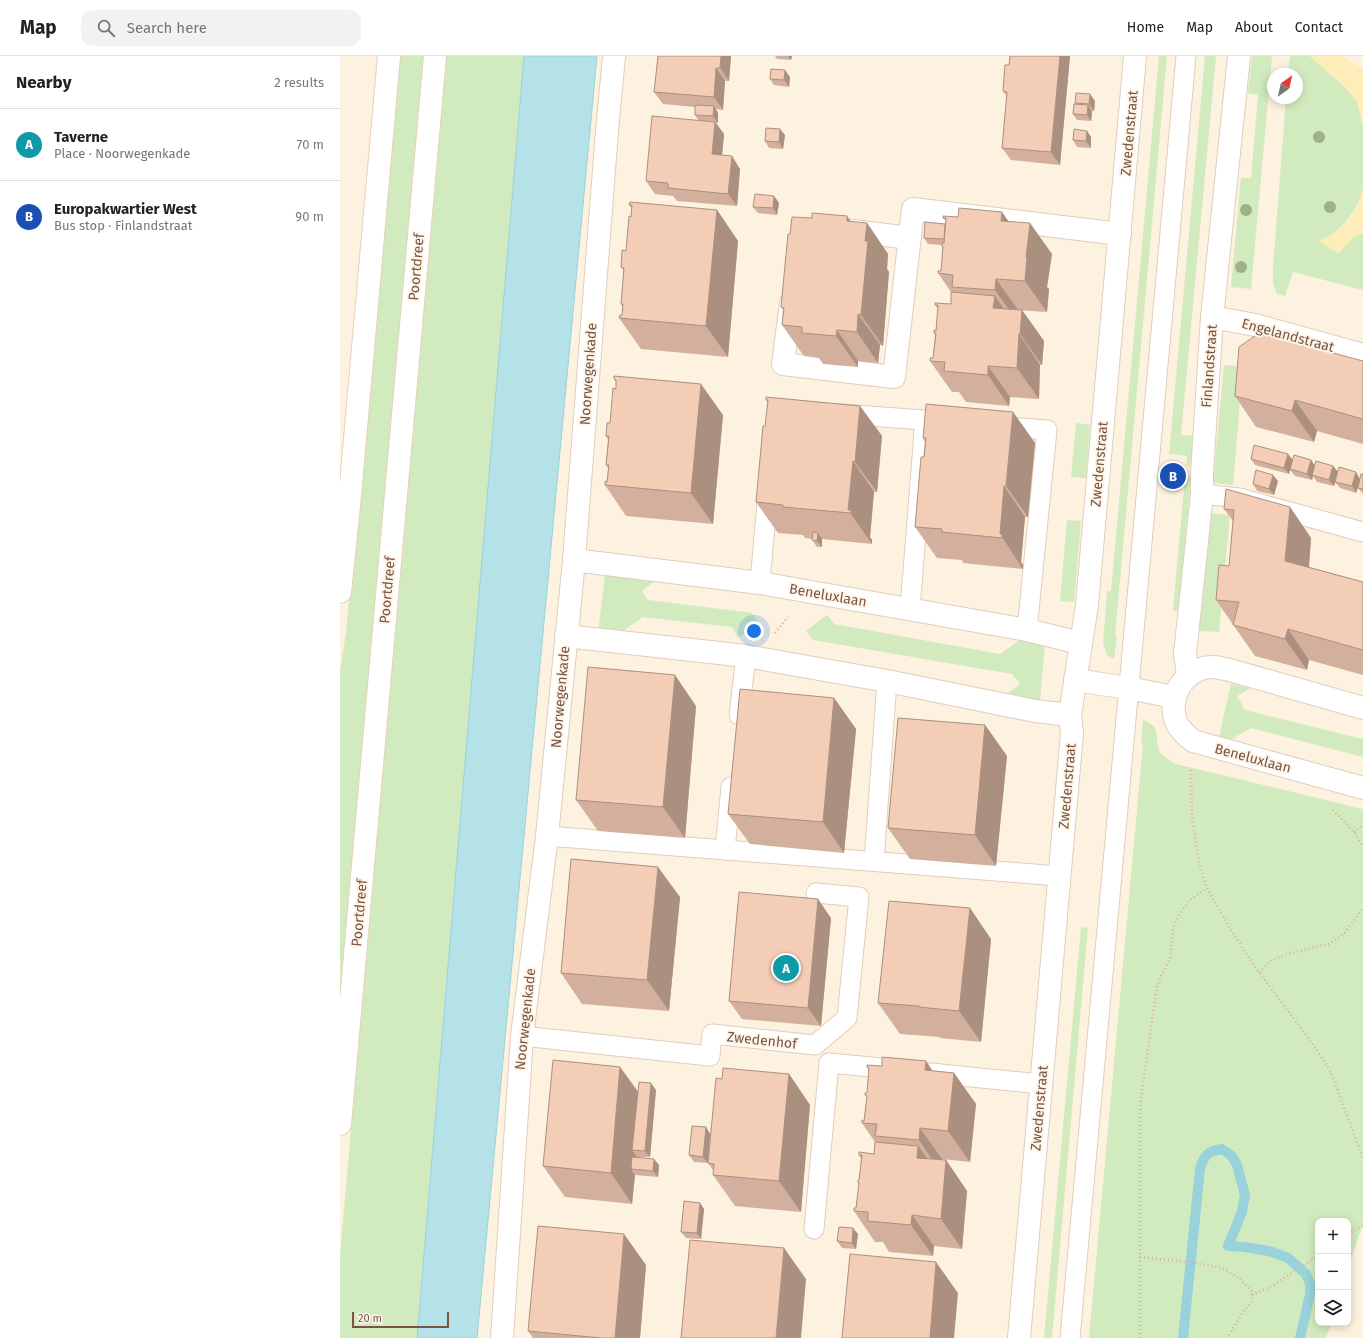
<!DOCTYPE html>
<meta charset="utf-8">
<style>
body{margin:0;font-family:"Fira Sans",sans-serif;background:#f2f2f2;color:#222}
.controls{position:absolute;right:12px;bottom:12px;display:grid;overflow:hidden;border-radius:8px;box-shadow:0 2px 10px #0003}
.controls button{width:36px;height:36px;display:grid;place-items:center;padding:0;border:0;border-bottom:1px solid #e0e0e0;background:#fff;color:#222;font:20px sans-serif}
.compass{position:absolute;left:927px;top:12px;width:36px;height:36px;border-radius:50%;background:#fff;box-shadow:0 2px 10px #0003;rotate:34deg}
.scale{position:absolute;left:12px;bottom:10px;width:97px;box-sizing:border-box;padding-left:4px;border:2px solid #765546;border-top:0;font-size:11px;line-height:14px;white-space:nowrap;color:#765546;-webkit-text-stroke:3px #fff5e8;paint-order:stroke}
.you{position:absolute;left:414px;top:575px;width:14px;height:14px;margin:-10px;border:3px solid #fff;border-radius:50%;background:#1a73e8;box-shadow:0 0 0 6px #1a73e833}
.badge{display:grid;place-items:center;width:26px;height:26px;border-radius:50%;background:#d93025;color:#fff;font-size:13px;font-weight:700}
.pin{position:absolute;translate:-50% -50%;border:2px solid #fff;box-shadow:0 1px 4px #0006}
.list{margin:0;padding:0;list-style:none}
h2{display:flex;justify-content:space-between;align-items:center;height:52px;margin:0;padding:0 16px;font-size:17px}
h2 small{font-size:13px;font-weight:400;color:#767676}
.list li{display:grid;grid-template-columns:26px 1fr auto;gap:12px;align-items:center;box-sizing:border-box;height:72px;padding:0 16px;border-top:1px solid #e0e0e0}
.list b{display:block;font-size:15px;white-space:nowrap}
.list p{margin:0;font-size:13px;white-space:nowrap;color:#767676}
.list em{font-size:13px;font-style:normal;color:#767676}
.icon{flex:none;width:22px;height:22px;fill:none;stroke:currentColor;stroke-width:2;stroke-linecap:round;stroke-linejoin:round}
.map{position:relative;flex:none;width:1023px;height:1282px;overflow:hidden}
header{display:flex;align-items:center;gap:24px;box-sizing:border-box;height:56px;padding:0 20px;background:#fff;border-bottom:1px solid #e0e0e0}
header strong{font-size:19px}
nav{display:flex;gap:22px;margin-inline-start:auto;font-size:14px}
.search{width:280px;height:36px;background:#f2f2f2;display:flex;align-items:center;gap:10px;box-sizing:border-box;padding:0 14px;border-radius:12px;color:#767676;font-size:15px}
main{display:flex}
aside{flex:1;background:#fff}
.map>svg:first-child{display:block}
.green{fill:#d2ebbe}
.sand{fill:#ffedb9}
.water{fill:#b4e2e8;stroke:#99d2da}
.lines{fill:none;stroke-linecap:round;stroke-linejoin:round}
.stream{stroke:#99d2da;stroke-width:10}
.service-casing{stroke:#e2cdbc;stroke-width:21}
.minor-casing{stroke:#e2cdbc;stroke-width:24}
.secondary-casing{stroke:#e9cfbb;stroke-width:24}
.path{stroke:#d9b09a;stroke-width:2.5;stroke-dasharray:1 3;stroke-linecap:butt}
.service{stroke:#fff;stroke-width:19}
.minor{stroke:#fff;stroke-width:22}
.secondary{stroke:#fff;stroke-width:22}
.tree{fill:#9fb186}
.wall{fill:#d2b09d}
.shaded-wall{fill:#ab907f}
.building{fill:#f4cdb6;stroke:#ab907f}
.labels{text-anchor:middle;stroke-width:4;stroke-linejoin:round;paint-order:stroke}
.street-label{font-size:14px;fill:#765546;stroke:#fff5e8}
</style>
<header>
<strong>Map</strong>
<div class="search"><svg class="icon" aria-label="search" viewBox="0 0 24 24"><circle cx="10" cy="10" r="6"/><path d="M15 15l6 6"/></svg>Search here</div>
<nav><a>Home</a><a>Map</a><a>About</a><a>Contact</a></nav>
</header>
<main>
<aside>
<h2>Nearby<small>2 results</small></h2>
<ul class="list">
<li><span class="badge" style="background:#0f9aa8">A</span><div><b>Taverne</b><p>Place · Noorwegenkade</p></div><em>70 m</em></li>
<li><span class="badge" style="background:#1a4fb4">B</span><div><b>Europakwartier West</b><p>Bus stop · Finlandstraat</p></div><em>90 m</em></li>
</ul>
</aside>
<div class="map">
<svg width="1023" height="1282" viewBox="0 0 1023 1282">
<rect width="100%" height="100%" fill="#fdf1e0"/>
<g class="green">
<polygon points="58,0 88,0 0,981 0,616 6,576"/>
<polygon points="106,0 184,0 77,1282 0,1282 0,1199"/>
<polygon points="819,0 827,0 775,580 777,580 774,603 767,599 763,588 767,535 771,535"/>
<polygon points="865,0 876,0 841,379 855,380 853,411 846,410 847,400 829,398"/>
<polygon points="912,0 932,0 911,233 891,231 901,122 911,122 918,39 908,37"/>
<polygon points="950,0 970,0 1007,33 1017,46 1023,70 1023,133 1016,152 1004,168 991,179 998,197 1014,181 1023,177 1023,234 953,216 945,240 937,238 933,228 933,212 946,42 957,42 957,18 948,18"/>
<polygon points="884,309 903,311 893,429 873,427"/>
<polygon points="736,367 750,369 746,422 731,421"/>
<polygon points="845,420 851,421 839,555 833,555"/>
<polygon points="870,457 890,459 879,576 859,575"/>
<polygon points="727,464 741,465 734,546 720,545"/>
<polygon points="265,518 316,524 302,535 308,544 412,557 419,567 398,582 392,571 303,561 277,579 258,577"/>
<polygon points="487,559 494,568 660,598 683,582 705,587 700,644 691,643 665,639 680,628 672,618 473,584 466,575"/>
<polygon points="891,628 910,632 897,640 905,654 1023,683 1023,701 911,672 886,686 878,685"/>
<path d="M803,663L815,671C820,692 812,695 836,708L1023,753V1167L1008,1213V1165H978V1267H991L986,1282H749L803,688H801Z"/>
<polygon points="741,871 748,872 712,1282 704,1282"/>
</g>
<g class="sand">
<polygon points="970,0 1003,0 1023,13 1023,70 1017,46 1007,33"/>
<path d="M1023,133V177L1014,181L998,197L979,185C994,178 1009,167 1017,151C1019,145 1021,138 1023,133Z"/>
</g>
<polygon class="water" points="184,0 257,0 137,1282 77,1282"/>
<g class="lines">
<path class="stream" d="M843,1282L860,1113C864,1099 868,1095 882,1093L892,1100L897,1109L905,1139L902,1156L888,1190L904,1191L929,1195L948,1202L966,1218L970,1228V1238L960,1282"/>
<g class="service-casing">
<g id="service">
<polyline points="502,358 611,366"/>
<polyline points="659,370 707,374 687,574"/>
<polyline points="862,438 899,442 1023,476"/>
<polyline points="420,527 428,435"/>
<polyline points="570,553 585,364"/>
<polyline points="399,659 406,600"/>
<polyline points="207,780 719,820"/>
<polyline points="385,794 391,731"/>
<polyline points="534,805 547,625"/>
<polyline points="182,980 370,1000 372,978 475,989 507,962 519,841 476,837"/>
<polyline points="591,1017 701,1028"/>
<polyline points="474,1173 489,1007 552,1013"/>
<polyline points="730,1282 846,0"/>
</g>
</g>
<g class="minor-casing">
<g id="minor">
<polyline points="505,174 570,182"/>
<polyline points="451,247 443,308 554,321 573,153 780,178"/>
<polyline points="872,261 915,269 1023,299"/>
<polyline points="234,504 420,527 687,574 740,587"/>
<polyline points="226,580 406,600 547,625 695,655 730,659"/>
<polyline points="848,619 845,598 862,438 862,417 872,261 899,0"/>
<polyline points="735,624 788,632 834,641"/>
<path d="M1023,652L886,613C882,613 878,611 874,611C854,610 836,627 834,647C833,653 834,661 837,668C841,675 847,680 853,685L1023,732"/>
<polyline points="162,1282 182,980 207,780 234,504 267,75 274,0"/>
<polyline points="679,1282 732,677 730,659 747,549 795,0"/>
</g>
</g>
<g class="secondary-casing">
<g id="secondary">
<polyline points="0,536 9,450 49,0"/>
<polyline points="0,1068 95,0"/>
</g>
</g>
<g class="path">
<polyline points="435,577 448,561"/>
<polyline points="851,714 852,761 860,811 867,832 889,871 918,915 972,987 990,1014 1023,1102"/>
<polyline points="993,754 1014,776 1023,791"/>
<polyline points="1014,776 1023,769"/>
<polyline points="919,916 931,905 947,898 989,888 1004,878 1023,852"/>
<polyline points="1008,1178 1023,1170"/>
<polyline points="800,1201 856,1207 882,1212 900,1223 912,1235 913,1245 905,1253 887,1282"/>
<polyline points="912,1239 932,1230 978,1200"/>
<polyline points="800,1282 800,1063 801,1042 817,930 822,918 830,903 833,872 839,859 850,844 867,832"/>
</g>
<use href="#service" class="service"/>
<use href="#minor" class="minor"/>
<use href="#secondary" class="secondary"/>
</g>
<g class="tree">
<circle cx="979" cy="81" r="6"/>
<circle cx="990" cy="151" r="6"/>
<circle cx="906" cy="154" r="6"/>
<circle cx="901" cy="211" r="6"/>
</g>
<g class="wall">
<polygon points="318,0 391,0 389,25 385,25 383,54 376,53 378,57 378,67 376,67 384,78 382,99 400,113 397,150 337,145 333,140 315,138 306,125 358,64 355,59 355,51 323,48 314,36"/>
<polygon points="435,0 452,0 451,4 437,3"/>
<polygon points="670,0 730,0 720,109 671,104 662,92 667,41 663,35 669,9"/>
<polygon points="450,21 449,31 434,29 430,23"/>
<polygon points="755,45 754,55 752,55 752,56 751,65 737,64 733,58 736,48 735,47"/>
<polygon points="747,75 751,81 751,92 737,91 733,84"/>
<polygon points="445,79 443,93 429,92 425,85"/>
<polygon points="434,140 439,147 437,159 418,157 413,151"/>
<polygon points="289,149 377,154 398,185 388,301 301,293 279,262 282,259 283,251 281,248 284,215 281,211 286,195 291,161 292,152"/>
<polygon points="603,162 669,165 712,198 707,231 709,233 707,256 678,254 682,254 704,285 702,309 700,309 699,343 670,341 669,350 626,346 619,336 612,336 590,305 593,302 595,279 594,277 596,275 598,253 595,249 611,248 611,236 598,217 601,215 603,191 602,189 588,188 584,182 605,168 606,165"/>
<polygon points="511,166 527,167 548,198 547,213 549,216 543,290 540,289 538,307 518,305 518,311 483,308 479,302 464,300 442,269 443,254 441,251 450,178"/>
<polygon points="1023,305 1023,388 977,375 974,386 916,371 895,340"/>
<polygon points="274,320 383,359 373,468 286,460 265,429 267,426 268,412 266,409 268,384 266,380 270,367 276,333 276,326 274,323"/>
<polygon points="426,344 520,350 542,380 537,436 534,436 530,481 532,484 532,488 482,483 482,491 477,491 472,484 472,483 465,482 463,479 438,477 416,446 428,347"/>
<polygon points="673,356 695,387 688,461 685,461 681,506 683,509 683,513 623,507 622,504 597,502 575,471 585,386 583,382"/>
<polygon points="948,398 952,404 971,404 975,410 993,410 998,416 1020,422 1023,418 1023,438 1018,432 1016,437 1000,432 995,426 994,430 977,426 973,420 972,424 955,420 950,414 949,418 915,409 911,403"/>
<polygon points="938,425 934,439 917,435 913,428"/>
<polygon points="950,451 971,482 969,511 1023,526 1023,619 969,604 967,614 915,600 876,544 889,510 893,465 884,453"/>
<polygon points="494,642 516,673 504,797 410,788 388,758"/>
<polygon points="356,650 345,782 258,775 236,744"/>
<polygon points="645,669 667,700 656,810 570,803 548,772"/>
<polygon points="340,841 329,955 242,948 221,917"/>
<polygon points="491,862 481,970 402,963 389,945"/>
<polygon points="651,883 641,986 600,982 600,981 560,978 538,947"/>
<polygon points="280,1011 298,1035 316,1034 310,1101 297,1101 319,1109 318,1121 295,1119 292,1148 225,1141 203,1110"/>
<polygon points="527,1011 593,1015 614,1017 636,1048 630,1106 602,1103 602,1104 606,1104 627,1135 622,1193 594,1190 593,1200 549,1196 543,1186 535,1186 514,1155 516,1152 519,1129 518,1127 519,1124 521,1103 519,1099 534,1098 535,1086 522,1067 524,1065 527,1041 525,1039 527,1037 529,1015"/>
<polygon points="449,1018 470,1049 461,1156 395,1150 373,1119 373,1114 368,1107 382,1023"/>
<polygon points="366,1071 370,1078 368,1107 354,1106 349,1099"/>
<polygon points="360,1147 364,1153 361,1183 346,1182 341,1176"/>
<polygon points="518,1178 516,1193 502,1192 497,1185"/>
<polygon points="306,1209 300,1282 193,1282 188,1275"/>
</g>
<g class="shaded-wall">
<polygon points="381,0 391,0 389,25 380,12"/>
<polygon points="448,0 452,0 451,4"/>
<polygon points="720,0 730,0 720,109 711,96"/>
<polygon points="376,12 385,25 383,54 374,41"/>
<polygon points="445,14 450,21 449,31 444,24"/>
<polygon points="750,38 755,45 754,55 749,48"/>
<polygon points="748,49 752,56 751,65 747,59"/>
<polygon points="374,50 378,57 378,67 373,60"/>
<polygon points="375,66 384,78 381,111 372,98"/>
<polygon points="440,73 445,79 443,93 439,86"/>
<polygon points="747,75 751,81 751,92 746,85"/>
<polygon points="392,100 400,113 397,150 388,138"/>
<polygon points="434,140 439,147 437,159 433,152"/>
<polygon points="377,154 398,185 388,301 366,270"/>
<polygon points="662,156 684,187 661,165"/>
<polygon points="507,160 527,189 525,185 527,167 548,198 547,213 549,216 543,290 521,259 507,165"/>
<polygon points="690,167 712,198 707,231 709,233 707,256 685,225 686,201"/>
<polygon points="656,223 678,254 677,265 655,234"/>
<polygon points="655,240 676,271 653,252"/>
<polygon points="682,254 704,285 702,309 680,278"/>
<polygon points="518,258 540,289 538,307 517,276"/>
<polygon points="497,274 518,305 518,311 496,280"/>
<polygon points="679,278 700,309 699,343 677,312"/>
<polygon points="648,310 670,341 669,350 648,319"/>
<polygon points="361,328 383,359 373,468 351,437"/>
<polygon points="955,344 977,375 974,386 952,355"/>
<polygon points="520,350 542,380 537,436 515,406"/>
<polygon points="673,356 695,387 688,461 666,430"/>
<polygon points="948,398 953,404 949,418 944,412"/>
<polygon points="971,404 975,410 972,424 967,418"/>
<polygon points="513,405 534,436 530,481 532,484 532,488 508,454"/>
<polygon points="993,410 998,416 994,430 989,424"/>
<polygon points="1016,416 1020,423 1016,437 1012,430"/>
<polygon points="933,419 938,425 934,439 929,433"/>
<polygon points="664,430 685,461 681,506 683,509 683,513 660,478"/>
<polygon points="950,451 971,482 967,536 945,505"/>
<polygon points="478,477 482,483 482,491 477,485"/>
<polygon points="948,573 969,604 967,614 945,583"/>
<polygon points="335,619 356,650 345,782 323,751"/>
<polygon points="494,642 516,673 504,797 483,766"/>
<polygon points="645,669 667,700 656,810 635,779"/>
<polygon points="318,811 340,841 329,955 307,924"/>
<polygon points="478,843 491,862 481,970 468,952"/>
<polygon points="630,852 651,883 641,986 619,955"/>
<polygon points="586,1005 607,1036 585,1014"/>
<polygon points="280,1011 302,1042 292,1094 297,1101 296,1113 291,1113 295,1119 292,1148 271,1117"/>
<polygon points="614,1017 636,1048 630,1106 608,1075"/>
<polygon points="449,1018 470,1049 461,1156 439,1125"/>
<polygon points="311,1027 316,1034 310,1101 305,1095"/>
<polygon points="366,1071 370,1078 368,1107 363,1101"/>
<polygon points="580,1072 602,1103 600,1115 579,1084"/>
<polygon points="578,1090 600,1121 577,1102"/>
<polygon points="314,1103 319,1109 318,1121 313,1115"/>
<polygon points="606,1104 627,1135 622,1193 601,1163"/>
<polygon points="360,1147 364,1153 361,1183 357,1177"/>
<polygon points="572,1159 594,1190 593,1200 571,1169"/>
<polygon points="513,1172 518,1178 516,1193 512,1187"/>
<polygon points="284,1178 306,1209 300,1282 275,1282"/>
<polygon points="444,1192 466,1223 461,1282 436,1282"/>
<polygon points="596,1206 618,1237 614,1282 590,1282"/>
</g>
<g class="building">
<polygon points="318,0 381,0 380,12 376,12 374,41 314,36"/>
<polygon points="670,0 720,0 711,96 662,92 667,36 663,35 665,9 669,9"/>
<polygon points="431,13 445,14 444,24 430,23"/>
<polygon points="736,37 750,38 749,48 735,47"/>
<polygon points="734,48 748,49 747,59 733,58"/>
<polygon points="355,49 374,50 373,60 355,59"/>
<polygon points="312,60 375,66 372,98 392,100 388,138 328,132 328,127 306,125"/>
<polygon points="426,72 440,73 439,86 425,85"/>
<polygon points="734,73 747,75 746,85 733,84"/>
<polygon points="415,138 434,140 433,152 413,151"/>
<polygon points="290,146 377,154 366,270 279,262 280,259 282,259 283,248 281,248 284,212 281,211 282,194 286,195 289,160 291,161 292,149 289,149"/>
<polygon points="619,152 662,156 661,165 690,167 686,201 687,202 685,225 656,223 655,234 612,231 613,219 598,217 598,215 601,215 603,190 602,190 602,187 604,187 606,162 603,162 603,160 618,161"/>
<polygon points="472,157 507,160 507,165 527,167 525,185 528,185 521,259 518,258 517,276 497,274 496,280 462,277 462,271 442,269 444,252 441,251 448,178 450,178 452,161 472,162"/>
<polygon points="585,166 605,168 604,183 584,182"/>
<polygon points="611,236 655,240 653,252 682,254 680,278 679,278 677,312 648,310 648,319 604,315 605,306 590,305 590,302 593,302 596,277 594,277 594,274 596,275 598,249 595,249 595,247 611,248"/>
<polygon points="919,277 1023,305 1023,363 955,344 952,355 895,340 899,291"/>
<polygon points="274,320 361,328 351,437 265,429 265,425 267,426 269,409 266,409 269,380 266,380 267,367 270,367 273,332 276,333 276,324 274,323"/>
<polygon points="426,341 520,350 515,406 513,405 508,454 511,454 511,457 443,451 443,449 416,446 423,370 425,370 428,344 426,344"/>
<polygon points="586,348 673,356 666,430 664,430 660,478 662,478 662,482 602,476 602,473 575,471 581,401 584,401 586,382 583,382"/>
<polygon points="914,389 948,398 944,412 911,403"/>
<polygon points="954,399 971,404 967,418 950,413"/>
<polygon points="976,405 993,410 989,424 972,419"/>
<polygon points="999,411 1016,416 1012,430 995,426"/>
<polygon points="916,414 933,419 929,433 913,428"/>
<polygon points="1021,418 1023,418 1023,433 1018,432"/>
<polygon points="886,433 950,451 945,505 1023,526 1023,594 948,573 945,583 893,569 899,546 876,544 879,509 889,510 894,454 884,453"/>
<polygon points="473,476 478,477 477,485 472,484"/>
<polygon points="248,611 335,619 323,751 236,744"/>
<polygon points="400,633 494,642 483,766 388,758"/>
<polygon points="558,662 645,669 635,779 548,772"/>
<polygon points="231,803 318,811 307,924 221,917"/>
<polygon points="399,836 478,843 468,952 389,945"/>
<polygon points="549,845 630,852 619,955 579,951 579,950 538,947"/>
<polygon points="542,1001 586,1005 585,1014 614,1017 608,1075 580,1072 579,1084 535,1080 537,1068 522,1067 522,1064 524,1065 527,1040 525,1039 525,1037 527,1037 529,1012 527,1011 527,1009 542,1010"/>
<polygon points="213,1004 280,1011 271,1117 203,1110"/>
<polygon points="383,1012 449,1018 439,1125 373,1119 374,1108 368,1107 376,1022 382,1023"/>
<polygon points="299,1026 311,1027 305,1095 292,1094"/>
<polygon points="352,1070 366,1071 363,1101 349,1099"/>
<polygon points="535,1086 578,1090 577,1102 606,1104 601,1163 572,1159 571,1169 528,1165 528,1156 514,1155 514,1152 516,1152 519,1127 518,1127 518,1124 519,1124 522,1099 519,1099 519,1096 534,1098"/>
<polygon points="292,1101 314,1103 313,1115 291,1113"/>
<polygon points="344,1145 360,1147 357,1177 341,1176"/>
<polygon points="198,1170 284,1178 275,1282 261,1282 188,1275"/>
<polygon points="499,1171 513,1172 512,1187 497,1185"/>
<polygon points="350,1184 444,1192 436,1282 341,1282"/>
<polygon points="510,1198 596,1206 590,1282 502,1282"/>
</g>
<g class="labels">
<g class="street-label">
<text transform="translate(789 77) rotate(-85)" y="5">Zwedenstraat</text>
<text transform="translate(76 211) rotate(-85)" y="5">Poortdreef</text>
<text transform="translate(948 279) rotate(15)" y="5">Engelandstraat</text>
<text transform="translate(869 310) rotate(-86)" y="5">Finlandstraat</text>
<text transform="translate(248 318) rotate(-86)" y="5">Noorwegenkade</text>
<text transform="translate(759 408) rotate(-85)" y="5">Zwedenstraat</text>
<text transform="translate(47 534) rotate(-85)" y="5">Poortdreef</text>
<text transform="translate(488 539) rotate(10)" y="5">Beneluxlaan</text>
<text transform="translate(220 641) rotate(-85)" y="5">Noorwegenkade</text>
<text transform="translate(913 702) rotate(15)" y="5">Beneluxlaan</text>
<text transform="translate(727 730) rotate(-85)" y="5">Zwedenstraat</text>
<text transform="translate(19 857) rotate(-85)" y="5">Poortdreef</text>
<text transform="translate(185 963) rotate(-84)" y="5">Noorwegenkade</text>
<text transform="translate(422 984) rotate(6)" y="5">Zwedenhof</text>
<text transform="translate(699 1052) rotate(-85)" y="5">Zwedenstraat</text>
</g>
</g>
</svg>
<div class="controls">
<button>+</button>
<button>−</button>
<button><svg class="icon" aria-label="layers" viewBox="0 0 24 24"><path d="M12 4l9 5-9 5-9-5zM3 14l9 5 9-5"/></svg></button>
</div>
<svg class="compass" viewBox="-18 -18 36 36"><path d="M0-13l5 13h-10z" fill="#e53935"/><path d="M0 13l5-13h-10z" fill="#767676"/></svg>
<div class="scale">20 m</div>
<div class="you"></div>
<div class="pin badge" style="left:446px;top:912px;background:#0f9aa8">A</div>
<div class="pin badge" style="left:833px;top:420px;background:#1a4fb4">B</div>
</div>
</main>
